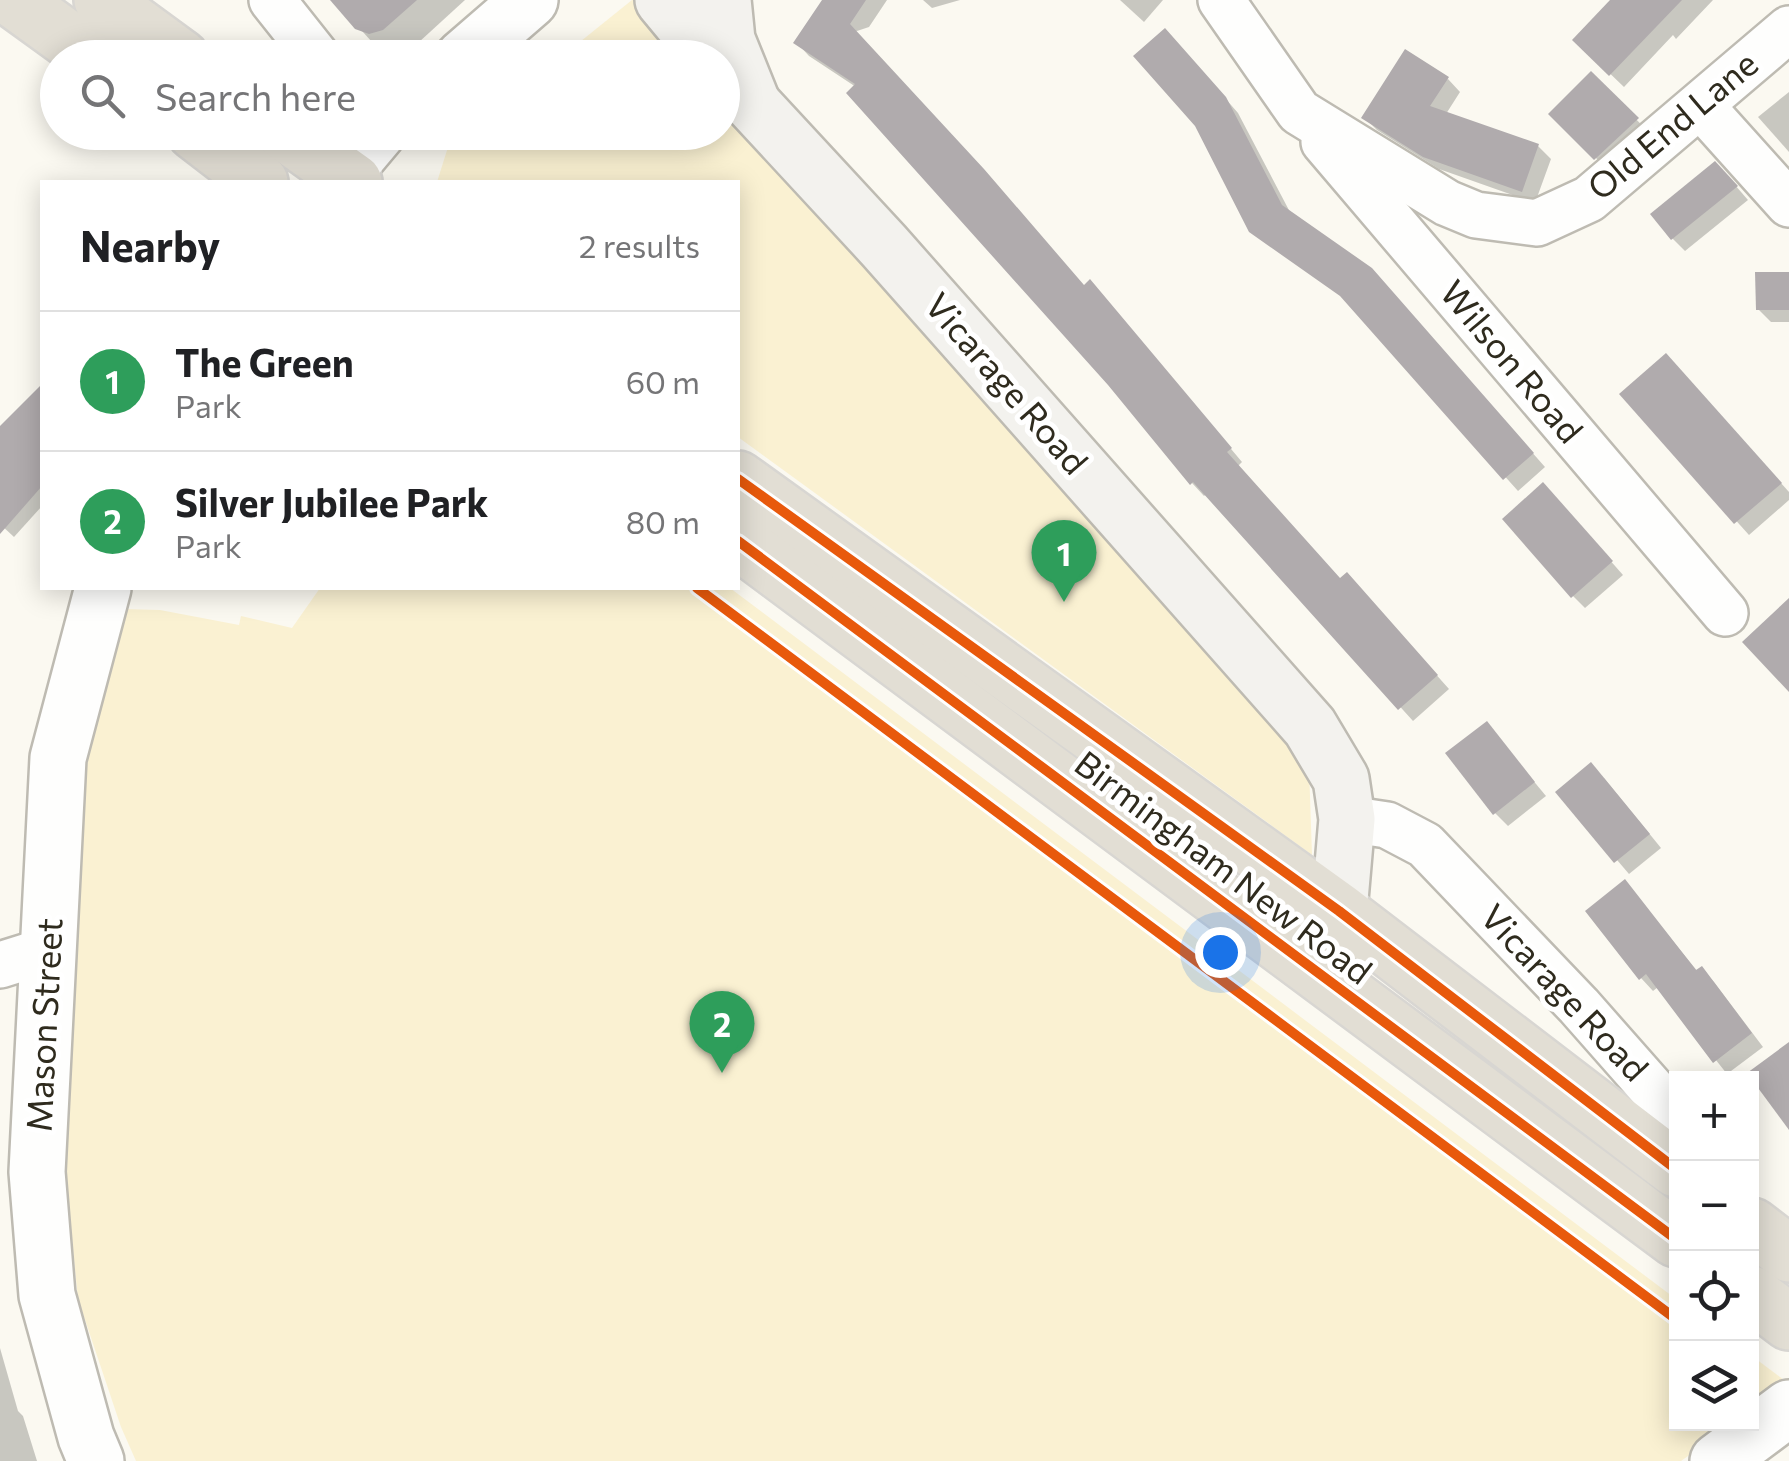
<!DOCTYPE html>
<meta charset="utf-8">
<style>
body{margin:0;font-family:Commissioner,sans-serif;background:#f6f6f6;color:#202124}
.controls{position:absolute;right:30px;bottom:30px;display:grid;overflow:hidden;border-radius:0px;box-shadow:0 5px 25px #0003}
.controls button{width:90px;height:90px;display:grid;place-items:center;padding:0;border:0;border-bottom:2px solid #e0e0e0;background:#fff;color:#202124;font:50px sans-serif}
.you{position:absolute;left:1220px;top:952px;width:35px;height:35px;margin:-25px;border:8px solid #fff;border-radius:50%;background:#1a73e8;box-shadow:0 0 0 15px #1a73e833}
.badge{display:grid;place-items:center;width:65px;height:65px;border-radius:50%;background:#d93025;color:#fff;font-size:32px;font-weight:700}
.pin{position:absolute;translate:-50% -82px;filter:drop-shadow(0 2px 5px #0008)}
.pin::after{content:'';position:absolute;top:52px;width:35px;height:30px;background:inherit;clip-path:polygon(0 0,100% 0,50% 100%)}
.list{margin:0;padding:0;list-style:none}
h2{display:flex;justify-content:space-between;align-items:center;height:130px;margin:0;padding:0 40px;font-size:42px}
h2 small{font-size:32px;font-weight:400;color:#757577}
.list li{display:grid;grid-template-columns:65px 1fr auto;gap:30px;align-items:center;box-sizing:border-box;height:140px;padding:0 40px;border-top:2px solid #e0e0e0}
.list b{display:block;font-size:38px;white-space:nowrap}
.list p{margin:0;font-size:32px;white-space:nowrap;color:#757577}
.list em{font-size:32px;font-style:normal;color:#757577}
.icon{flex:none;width:55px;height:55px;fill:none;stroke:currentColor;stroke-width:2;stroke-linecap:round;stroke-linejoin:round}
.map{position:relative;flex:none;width:1789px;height:1461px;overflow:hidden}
.search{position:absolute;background:#fff;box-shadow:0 5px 25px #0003;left:40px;top:40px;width:700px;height:110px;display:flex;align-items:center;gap:25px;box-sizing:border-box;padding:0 35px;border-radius:55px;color:#757577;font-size:38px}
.panel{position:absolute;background:#fff;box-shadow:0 5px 25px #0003;left:40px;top:180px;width:700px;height:410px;border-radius:0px}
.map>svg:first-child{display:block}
.green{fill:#faf1d2}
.shadow{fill:#0003}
.building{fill:#b0abad}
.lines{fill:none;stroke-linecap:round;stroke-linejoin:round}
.minor-casing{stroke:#bebbb2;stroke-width:50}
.tertiary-casing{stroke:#bebbb2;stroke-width:60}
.secondary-casing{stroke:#bebbb2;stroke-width:60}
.trunk-casing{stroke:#d8d6d2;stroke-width:60}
.minor{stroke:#fefefd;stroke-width:45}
.tertiary{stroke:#fefefd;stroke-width:55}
.secondary{stroke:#f3f2ee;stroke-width:55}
.trunk{stroke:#e2ded4;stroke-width:55}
.cycleway-casing{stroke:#fff;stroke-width:16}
.cycleway{stroke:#e8590c;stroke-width:10}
.labels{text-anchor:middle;stroke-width:10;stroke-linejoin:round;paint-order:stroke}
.street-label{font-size:35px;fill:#2f2b1e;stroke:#fff}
</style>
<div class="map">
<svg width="1789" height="1461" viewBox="0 0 1789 1461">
<rect width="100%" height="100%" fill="#fbf9f1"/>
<g class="green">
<polygon points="632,0 637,0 687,58 560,58"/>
<polygon points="723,98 1309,767 1312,855 738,437 738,182 437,182 448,147 466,133 722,132"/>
<polygon points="320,588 730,588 1676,1299 1676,1424 1733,1424 1681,1461 136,1461 121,1427 78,1299 66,1180 68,967 81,759 124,609 160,610 239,625 241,616 292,628"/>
<polygon points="1752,1356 1788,1383 1752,1410"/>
</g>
<g class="shadow">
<polygon points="334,0 465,0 407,53 394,56 381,52"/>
<polygon points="825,0 887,0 869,27 854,32 1084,287 1102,295 1242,462 1238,466 1341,581 1359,588 1449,689 1413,721 1207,493 1204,496 1192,483 856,87 809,56 797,43"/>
<polygon points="923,0 960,0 932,8"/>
<polygon points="1120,0 1163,0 1144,22"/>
<polygon points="1619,0 1713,0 1676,39 1673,35 1624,87 1575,40"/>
<polygon points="1178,44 1238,113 1291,214 1384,284 1545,467 1518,491 1352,306 1352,301 1258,235"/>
<polygon points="1591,75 1650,133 1609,171 1552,114"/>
<polygon points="1448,79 1460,92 1446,114 1538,146 1551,159 1535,203 1439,169 1377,130 1364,117"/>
<polygon points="1789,92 1789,152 1758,117"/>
<polygon points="1728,177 1748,200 1685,251 1672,238"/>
<polygon points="1789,274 1789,322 1771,322 1758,309"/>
<polygon points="1679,369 1789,492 1789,500 1749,535 1622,394"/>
<polygon points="42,387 42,506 14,537 0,524 0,430"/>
<polygon points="1555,498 1623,575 1585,608 1573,596"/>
<polygon points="1487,725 1546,796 1508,826 1495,813"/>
<polygon points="1604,778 1661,848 1629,874 1559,792"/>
<polygon points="1625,882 1698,972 1701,969 1714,982 1763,1047 1727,1074 1658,987 1653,991 1641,978"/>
<polygon points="0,1348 18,1411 23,1416 37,1461 0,1461"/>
</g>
<g class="building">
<polygon points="330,0 417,0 383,30 369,34 355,29"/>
<polygon points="822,0 866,0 850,24 984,169 1084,285 1090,279 1232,448 1227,452 1340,578 1347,572 1438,675 1398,710 1193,482 1190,485 1108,385 846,93 855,84 793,43"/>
<polygon points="1610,0 1682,0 1609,76 1572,40"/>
<polygon points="1165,28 1226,97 1282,205 1372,268 1534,453 1503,480 1340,296 1249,232 1195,126 1133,56"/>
<polygon points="1405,49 1449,77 1430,106 1539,144 1522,192 1423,157 1361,118"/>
<polygon points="1591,71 1639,118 1594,160 1548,114"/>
<polygon points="1715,161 1738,186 1671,240 1650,214"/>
<polygon points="1755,272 1789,272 1789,310 1756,310"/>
<polygon points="1666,353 1782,483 1734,524 1619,394"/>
<polygon points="42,384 42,486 0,534 0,426"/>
<polygon points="1543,482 1613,561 1571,598 1502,519"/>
<polygon points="1789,598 1789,692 1742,642"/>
<polygon points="1487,721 1535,782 1493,815 1445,753"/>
<polygon points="1591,762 1650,834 1614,863 1555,792"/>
<polygon points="1625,879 1696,970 1702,966 1752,1033 1713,1063 1646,974 1639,980 1585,911"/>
<polygon points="1789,1042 1789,1130 1747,1073"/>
</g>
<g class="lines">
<g class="minor-casing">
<g id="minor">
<polyline points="272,0 318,58"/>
<polyline points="1221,0 1299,112 1447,203 1476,215 1537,223 1589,199 1789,29"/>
<polyline points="1701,106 1789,204"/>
<polyline points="1324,142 1725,613"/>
<polyline points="1347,819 1387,825 1425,845 1579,1006 1676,1116"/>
<polyline points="0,965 48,950"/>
</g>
</g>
<g class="tertiary-casing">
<g id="tertiary">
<polyline points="463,58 530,0"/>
<polyline points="336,182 378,132"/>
<polyline points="96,1461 86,1437 47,1295 37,1172 58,758 103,588"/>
<polyline points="1718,1461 1789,1408"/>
</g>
</g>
<g class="secondary-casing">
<g id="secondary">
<polyline points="663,0 711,58"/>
<polyline points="723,0 727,40 752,102"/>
<polyline points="722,71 884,246 1310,727 1341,779 1347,819 1339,911 1302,960"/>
</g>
</g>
<g class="trunk-casing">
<g id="trunk">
<polyline points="14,0 94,58"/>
<polyline points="102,0 181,58"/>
<polyline points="195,132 260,182"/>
<polyline points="284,132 354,182"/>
<polyline points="738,479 1339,911 1676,1169"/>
<polyline points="738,541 1676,1239"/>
<polyline points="1752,1226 1789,1254"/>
<polyline points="1752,1294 1789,1322"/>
</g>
</g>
<use href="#minor" class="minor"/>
<use href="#tertiary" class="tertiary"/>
<use href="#secondary" class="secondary"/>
<use href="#trunk" class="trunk"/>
<g class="cycleway-casing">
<g id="cycleway">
<polyline points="738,479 1339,911 1676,1169"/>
<polyline points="738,541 1676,1239"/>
<path d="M697,588C1024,830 1348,1077 1676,1319"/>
</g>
</g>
<use href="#cycleway" class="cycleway"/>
</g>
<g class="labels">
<g class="street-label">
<text transform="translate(1673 126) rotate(-40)" y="12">Old End Lane</text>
<text transform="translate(1511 362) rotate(50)" y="12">Wilson Road</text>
<text transform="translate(1006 384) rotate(49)" y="12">Vicarage Road</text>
<text transform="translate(1223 868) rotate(37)" y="12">Birmingham New Road</text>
<text transform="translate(1564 993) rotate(47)" y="12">Vicarage Road</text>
<text transform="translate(45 1025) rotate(-87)" y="12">Mason Street</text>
</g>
</g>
</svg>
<div class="controls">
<button>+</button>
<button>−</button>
<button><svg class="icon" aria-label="locate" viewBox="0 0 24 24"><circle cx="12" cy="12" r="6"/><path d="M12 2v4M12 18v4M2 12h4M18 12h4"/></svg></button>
<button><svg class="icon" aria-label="layers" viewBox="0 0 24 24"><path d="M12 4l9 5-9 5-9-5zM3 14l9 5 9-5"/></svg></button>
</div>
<div class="you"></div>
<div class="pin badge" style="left:1064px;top:602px;background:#2e9e5b">1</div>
<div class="pin badge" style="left:722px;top:1073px;background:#2e9e5b">2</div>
<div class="search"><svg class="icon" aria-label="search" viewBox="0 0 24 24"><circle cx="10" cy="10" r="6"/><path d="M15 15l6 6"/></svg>Search here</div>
<section class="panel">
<h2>Nearby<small>2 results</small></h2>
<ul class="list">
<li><span class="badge" style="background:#2e9e5b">1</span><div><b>The Green</b><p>Park</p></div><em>60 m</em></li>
<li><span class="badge" style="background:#2e9e5b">2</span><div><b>Silver Jubilee Park</b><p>Park</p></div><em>80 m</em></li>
</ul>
</section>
</div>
